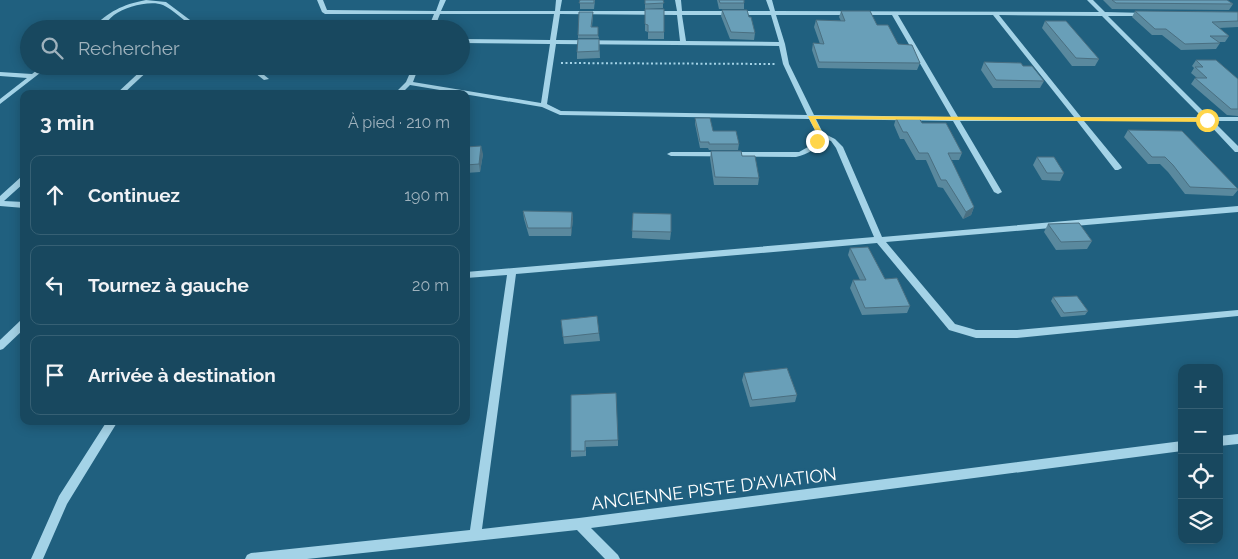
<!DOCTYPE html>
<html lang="fr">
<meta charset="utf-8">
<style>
body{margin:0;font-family:Raleway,sans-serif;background:#255268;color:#f1f3f6}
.controls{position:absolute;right:15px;bottom:15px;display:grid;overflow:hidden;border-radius:10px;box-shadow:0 2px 12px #0003}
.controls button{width:45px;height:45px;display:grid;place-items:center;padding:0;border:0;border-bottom:1px solid #366074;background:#18485f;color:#f1f3f6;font:25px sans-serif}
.stop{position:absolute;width:15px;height:15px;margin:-11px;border:4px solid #ffd54a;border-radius:50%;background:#fff}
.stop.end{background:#ffd54a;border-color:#fff;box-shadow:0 1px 5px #0008}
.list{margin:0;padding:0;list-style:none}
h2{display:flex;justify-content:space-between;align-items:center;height:65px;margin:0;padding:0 20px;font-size:21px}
h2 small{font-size:16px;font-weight:400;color:#9fb2bd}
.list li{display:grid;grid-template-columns:32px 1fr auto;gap:15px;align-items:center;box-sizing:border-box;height:80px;margin:0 10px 10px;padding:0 10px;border:1px solid #366074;border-radius:10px}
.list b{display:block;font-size:19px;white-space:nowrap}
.list em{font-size:16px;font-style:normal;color:#9fb2bd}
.icon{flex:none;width:28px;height:28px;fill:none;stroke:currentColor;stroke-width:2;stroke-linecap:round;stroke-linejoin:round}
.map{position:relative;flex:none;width:1238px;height:559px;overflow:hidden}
.search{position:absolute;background:#18485f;box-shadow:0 2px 12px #0003;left:20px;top:20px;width:450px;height:55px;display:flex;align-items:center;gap:12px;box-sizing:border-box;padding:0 18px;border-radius:28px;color:#9fb2bd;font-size:19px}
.panel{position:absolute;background:#18485f;box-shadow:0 2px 12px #0003;left:20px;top:90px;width:450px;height:335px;border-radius:10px}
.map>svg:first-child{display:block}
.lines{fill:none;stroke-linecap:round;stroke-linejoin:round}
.path{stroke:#a4d3e7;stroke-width:2;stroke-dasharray:2 2.5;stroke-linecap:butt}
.minor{fill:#a4d3e7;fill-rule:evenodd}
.wall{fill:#5a899e}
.shaded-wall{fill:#4a6f81}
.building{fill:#699fb8;stroke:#4a6f81}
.route{fill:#ffd54a}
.labels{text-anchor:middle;stroke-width:5;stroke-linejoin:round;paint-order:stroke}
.near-street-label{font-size:18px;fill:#fff;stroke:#20607f}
</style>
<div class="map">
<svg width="1238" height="559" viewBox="0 0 1238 559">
<rect width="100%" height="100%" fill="#20607f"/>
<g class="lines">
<polyline class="path" points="561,63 775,64"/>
<g class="minor">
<path d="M146,0L166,2L202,29H195C187,23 172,9 163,5C150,0 125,7 114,15C107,21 101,29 91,29C110,11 121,5 146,0Z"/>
<path d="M317,0H323L327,10L436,11L440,0H446L441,11H555L556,0H562L560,11H677L675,0H681L682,11H770L766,0H772L775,11L1099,12L1087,0H1093L1105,12L1147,13L1148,14L1145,16H1108L1209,117H1238V121H1213L1238,146V152H1235L1206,121H1084L1121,166L1122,168L1118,170H1115L1077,121H960L1002,192L998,194L994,192L953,121L816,119L823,133L835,139L843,147L882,237L1238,206V212L886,242L955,324L976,330H1017L1238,310V316L1017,338H976L949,330L877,243L516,274L482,529L579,518L1182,441V451L591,528L618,555L620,559H605L577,530L307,559H245L247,555L251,553L470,530L507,275L466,278V272L874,237L836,148L831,141L822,138C816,149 809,154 796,157L671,156L667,154L671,152H799L808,147L817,134L809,119L560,115L542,107L410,85L401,94H394L406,82L413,66H419L413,82L541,103L550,44L461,43V39L550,40L554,14H440L434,29H428L434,14H325L322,12ZM560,14L677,15L680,41L556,40ZM682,15H771L779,42L686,41ZM776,15H892L951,117L814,115L789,64L785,44ZM898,15H993L1074,117H958ZM999,15L1102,16L1202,117H1081ZM556,44L779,46L783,64L807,115L561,111L547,104Z"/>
<polygon points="42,66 49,66 0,104 0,99 27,78 0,76 0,72 32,74"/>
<polygon points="146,66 153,66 123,94 116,94"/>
<polygon points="246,66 253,66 269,79 264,80"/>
<polygon points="21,177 24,177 24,183 4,201 24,202 24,208 0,206 0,196"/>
<polygon points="21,320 24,320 24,329 3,349 0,350 0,340"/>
<polygon points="107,421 118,421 67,504 43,559 31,559 59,496"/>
<polygon points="1238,434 1238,444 1219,446 1219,436"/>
</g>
</g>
<g class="wall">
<polygon points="580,0 595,0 594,9 580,9"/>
<polygon points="645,0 663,0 663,8 647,9 664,32 664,39 648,39 648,32 645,31"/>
<polygon points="717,0 744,0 744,9 719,9"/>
<polygon points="1103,0 1227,0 1233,4 1229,10 1112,9"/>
<polygon points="722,10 755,33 754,40 730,39 721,16"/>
<polygon points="841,11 877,25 920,63 917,70 818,68 812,50 813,43 820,44 814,27 816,20 841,21 839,17"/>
<polygon points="1135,11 1238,12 1238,27 1219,28 1229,36 1225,42 1218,42 1220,43 1216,49 1181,50 1162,35 1152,35 1132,17"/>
<polygon points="593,16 592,27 598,35 599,38 578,38 578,35"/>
<polygon points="1045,21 1099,59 1095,66 1072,66 1042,28"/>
<polygon points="599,39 600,58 577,59 577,52"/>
<polygon points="1196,60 1238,79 1238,116 1227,115 1191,84 1195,78 1197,78 1191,73 1194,68 1192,66"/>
<polygon points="984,62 1023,66 1044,81 1040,88 993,88 981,70"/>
<polygon points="695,118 713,131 739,144 738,150 709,150 708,148 700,148 695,124"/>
<polygon points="896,118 922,123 962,153 959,160 951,160 974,207 971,215 963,219 943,188 938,187 926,160 916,160 904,139 900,139 894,125"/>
<polygon points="1128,130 1238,189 1238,190 1233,196 1185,194 1168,172 1160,164 1148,164 1124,137"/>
<polygon points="466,147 483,154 480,172 466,173"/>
<polygon points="711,151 742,156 759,178 758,185 714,185 710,158"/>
<polygon points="1037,157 1064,173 1060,181 1042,180 1033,165"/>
<polygon points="523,211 572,212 573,219 571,236 529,236 524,219"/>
<polygon points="633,213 671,232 670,240 632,238"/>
<polygon points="1048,224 1092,241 1087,249 1056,250 1044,232"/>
<polygon points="850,248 885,279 910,306 907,313 862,315 850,288 853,280 860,280 848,255"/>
<polygon points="1053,297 1088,311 1085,315 1061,317 1051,301"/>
<polygon points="561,320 599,333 600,341 564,344"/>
<polygon points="744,373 797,395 795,402 750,407 742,380"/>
<polygon points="571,395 618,440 618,446 586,447 586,456 571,457"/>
</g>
<g class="shaded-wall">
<polygon points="481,146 483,154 480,172 479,164"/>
<polygon points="974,207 971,215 963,219 966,212"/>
<polygon points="572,212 573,219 571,236 571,228"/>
</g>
<g class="building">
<polygon points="580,0 594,0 594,3 579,3"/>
<polygon points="645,0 663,0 664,3 645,4"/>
<polygon points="719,0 744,0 744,3 720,3"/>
<polygon points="1112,0 1227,0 1233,4 1116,3"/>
<polygon points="645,9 664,9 664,32 648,32 648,25 645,24"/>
<polygon points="722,10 747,10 749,17 751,17 755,33 731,32"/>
<polygon points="841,11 870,11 877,25 888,25 898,44 912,45 920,63 819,62 813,43 824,44 816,20 845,21"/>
<polygon points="1135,11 1238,12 1238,21 1212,22 1229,36 1210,36 1220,43 1185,44 1166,29 1155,29"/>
<polygon points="579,12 593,12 591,27 598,27 598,35 578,35"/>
<polygon points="1045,21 1066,21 1099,59 1076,58"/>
<polygon points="578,39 599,39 599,51 577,52"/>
<polygon points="1196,60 1216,60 1238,79 1238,109 1231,109 1195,78 1207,78 1195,67 1203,67"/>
<polygon points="984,62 1021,63 1023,66 1032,66 1044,81 996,80"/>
<polygon points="695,118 710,118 713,131 736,131 739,144 709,144 709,142 700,142"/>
<polygon points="896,118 919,118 922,123 946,123 962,153 948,153 974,207 966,212 946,180 941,180 928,153 919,153 907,132 903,132"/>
<polygon points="1128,130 1182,131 1238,189 1190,187 1173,165 1165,157 1152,157"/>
<polygon points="481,146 479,164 466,165 466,147"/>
<polygon points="711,151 741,151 742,156 755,156 759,178 715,177"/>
<polygon points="1037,157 1054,157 1064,173 1047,173"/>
<polygon points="523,211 572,212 571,228 528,228"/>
<polygon points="633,213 671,214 671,232 632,231"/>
<polygon points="1079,223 1092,241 1061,242 1048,224"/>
<polygon points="868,247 885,279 897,278 910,306 865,308 853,280 866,280 850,248"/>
<polygon points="1077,296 1088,311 1064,313 1053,297"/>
<polygon points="597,316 599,333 563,337 561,320"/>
<polygon points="787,368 797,395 752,400 744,373"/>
<polygon points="616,393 618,440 585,441 585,451 571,451 571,395"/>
</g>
<polygon class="route" points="808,116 1207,118 1210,120 1207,122 815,119 823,134 821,141 817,143 814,141 817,134"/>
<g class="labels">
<g class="near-street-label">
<text transform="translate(714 489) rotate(-7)" y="6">ANCIENNE PISTE D'AVIATION</text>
</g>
</g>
</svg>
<div class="controls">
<button>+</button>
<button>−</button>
<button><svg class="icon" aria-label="locate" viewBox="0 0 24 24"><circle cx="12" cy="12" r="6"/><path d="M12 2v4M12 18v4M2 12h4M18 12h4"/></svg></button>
<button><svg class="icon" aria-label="layers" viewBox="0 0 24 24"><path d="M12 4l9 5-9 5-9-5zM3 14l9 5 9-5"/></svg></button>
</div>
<div class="stop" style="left:1207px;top:120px"></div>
<div class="stop end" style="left:817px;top:141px"></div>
<div class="search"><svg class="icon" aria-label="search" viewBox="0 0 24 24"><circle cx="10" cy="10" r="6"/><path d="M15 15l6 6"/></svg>Rechercher</div>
<section class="panel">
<h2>3 min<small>À pied · 210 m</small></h2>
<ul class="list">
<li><svg class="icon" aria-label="ahead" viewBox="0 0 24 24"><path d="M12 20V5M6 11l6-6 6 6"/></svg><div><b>Continuez</b></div><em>190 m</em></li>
<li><svg class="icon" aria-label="left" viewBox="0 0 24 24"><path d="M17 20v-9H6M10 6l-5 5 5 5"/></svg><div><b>Tournez à gauche</b></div><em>20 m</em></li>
<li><svg class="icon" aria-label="arrive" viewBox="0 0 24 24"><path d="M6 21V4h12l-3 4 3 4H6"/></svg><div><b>Arrivée à destination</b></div></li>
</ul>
</section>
</div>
